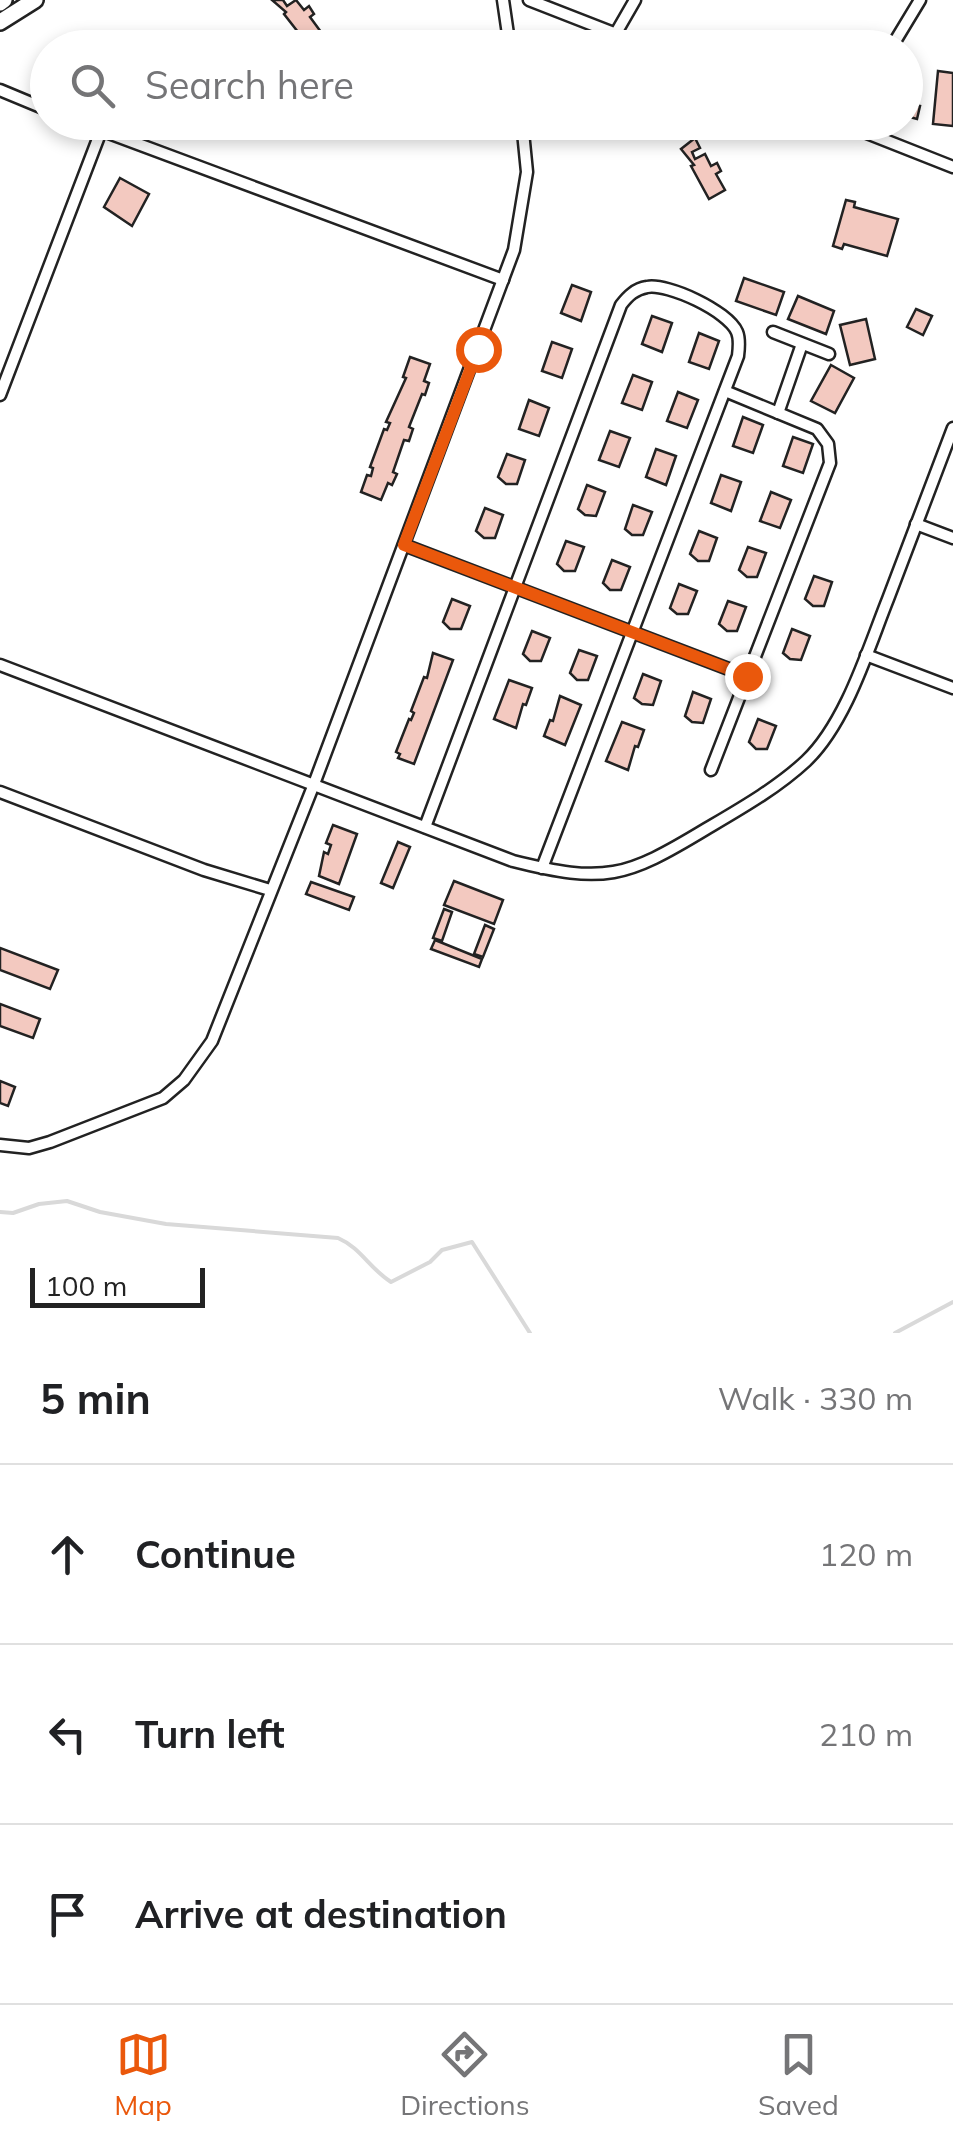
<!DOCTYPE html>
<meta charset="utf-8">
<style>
body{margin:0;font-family:Mulish,sans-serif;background:#f2f2f2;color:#202124}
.scale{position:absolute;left:30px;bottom:25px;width:175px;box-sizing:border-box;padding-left:10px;border:5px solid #222;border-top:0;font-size:28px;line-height:35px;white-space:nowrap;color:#222;-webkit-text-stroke:8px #fff;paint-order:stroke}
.stop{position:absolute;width:30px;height:30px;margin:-22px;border:8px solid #ea580c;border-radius:50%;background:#fff}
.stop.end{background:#ea580c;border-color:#fff;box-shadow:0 2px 10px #0008}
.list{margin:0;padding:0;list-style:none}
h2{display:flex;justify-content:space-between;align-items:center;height:130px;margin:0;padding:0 40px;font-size:42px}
h2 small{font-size:32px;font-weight:400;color:#757577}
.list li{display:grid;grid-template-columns:65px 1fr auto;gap:30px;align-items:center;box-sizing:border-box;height:180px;padding:0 40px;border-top:2px solid #e0e0e0}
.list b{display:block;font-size:38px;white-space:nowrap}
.list em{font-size:32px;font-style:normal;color:#757577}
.icon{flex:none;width:55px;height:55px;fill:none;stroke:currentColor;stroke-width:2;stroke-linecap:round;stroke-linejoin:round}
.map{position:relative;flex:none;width:953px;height:1333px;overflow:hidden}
.search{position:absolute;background:#fff;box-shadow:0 5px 15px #0003;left:30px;right:30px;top:30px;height:110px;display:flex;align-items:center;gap:25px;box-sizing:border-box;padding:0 35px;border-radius:55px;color:#757577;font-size:38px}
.sheet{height:670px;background:#fff}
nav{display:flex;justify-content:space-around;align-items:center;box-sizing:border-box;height:140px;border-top:2px solid #e0e0e0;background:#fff;font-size:28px;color:#757577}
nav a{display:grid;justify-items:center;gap:5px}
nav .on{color:#ea580c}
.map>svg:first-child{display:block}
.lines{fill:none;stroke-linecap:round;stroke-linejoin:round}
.stream{stroke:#d9d9d9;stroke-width:4}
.building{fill:#f3c9c0;stroke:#222;stroke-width:2.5}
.street-casing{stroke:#222;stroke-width:15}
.secondary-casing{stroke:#222;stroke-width:20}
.street{stroke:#fff;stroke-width:10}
.secondary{stroke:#fff;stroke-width:15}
.route{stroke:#ea580c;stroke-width:12}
</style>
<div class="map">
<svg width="953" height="1333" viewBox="0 0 953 1333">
<rect width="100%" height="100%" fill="#fff"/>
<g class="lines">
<g class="stream">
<path d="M0,1212L13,1213L39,1204L67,1201L100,1212L166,1224L338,1238C361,1248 369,1268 391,1282L430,1262L442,1250L472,1242L530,1333"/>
<polyline points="895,1333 953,1302"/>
</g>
</g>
<g class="building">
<polygon points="272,0 283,0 287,6 296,0 304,10 309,6 314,14 310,17 321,32 303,46 294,35 298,32 284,14 286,12"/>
<polygon points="414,33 428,48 401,45"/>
<polygon points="938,71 953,73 953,126 933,124"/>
<polygon points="906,103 920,106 917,119 906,116"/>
<polygon points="695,138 700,148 692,152 695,159 705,154 711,166 717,163 721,171 716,174 725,190 709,199 691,166 694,165 681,149"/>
<polygon points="120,178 149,194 132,226 104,207"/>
<polygon points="846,200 855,202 854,207 898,219 887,256 844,244 842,249 833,246"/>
<polygon points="744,278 784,292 776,315 736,301"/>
<polygon points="572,285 591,292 581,321 561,313"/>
<polygon points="798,296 834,311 826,334 788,319"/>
<polygon points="916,309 932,316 923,335 907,327"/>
<polygon points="652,316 672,323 662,352 642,344"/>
<polygon points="866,319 875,359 850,365 840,325"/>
<polygon points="699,333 719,341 709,369 689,362"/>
<polygon points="552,342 572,349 562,378 542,371"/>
<polygon points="410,357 430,364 424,381 429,383 425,395 422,394 409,427 413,429 409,441 404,440 393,472 397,474 392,485 388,483 381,500 361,492 367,475 371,476 373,468 370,467 384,429 387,430 390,423 386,422 406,378 403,377"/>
<polygon points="831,365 854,378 835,413 811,401"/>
<polygon points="633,375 652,382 642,410 622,403"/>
<polygon points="678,392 698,400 687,428 667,421"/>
<polygon points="529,400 549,408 539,436 519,429"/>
<polygon points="743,417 763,425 753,453 733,446"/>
<polygon points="610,431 630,438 619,467 599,460"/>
<polygon points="793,437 813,444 803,473 783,466"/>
<polygon points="656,449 676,456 666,485 646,477"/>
<polygon points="507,454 525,460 517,484 506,484 498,477"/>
<polygon points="721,475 741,482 731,511 711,503"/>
<polygon points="587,485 605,492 596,516 585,515 578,509"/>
<polygon points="771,492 791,500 780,528 760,521"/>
<polygon points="633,505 652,512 643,535 632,535 625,529"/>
<polygon points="485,508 503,515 495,538 484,538 476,531"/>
<polygon points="699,531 717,538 709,561 698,561 690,554"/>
<polygon points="566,541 584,547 575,571 564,571 557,564"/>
<polygon points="748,547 766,553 757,577 747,577 739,570"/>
<polygon points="612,560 630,567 621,590 610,590 603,583"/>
<polygon points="814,576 832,582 824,606 813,606 805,599"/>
<polygon points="679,584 697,591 688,614 677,614 670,608"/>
<polygon points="452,599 470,606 461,629 450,629 443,622"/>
<polygon points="728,601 746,607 737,631 727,631 719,624"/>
<polygon points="792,629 810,636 801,660 790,659 783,653"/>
<polygon points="532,631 550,638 541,661 530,661 523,654"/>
<polygon points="579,650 597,656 588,680 577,680 570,673"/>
<polygon points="433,653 453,660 414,764 398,758 400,754 396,752 409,719 411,720 414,713 411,711 424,677 427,678"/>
<polygon points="643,674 661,681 653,705 642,704 634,698"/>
<polygon points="509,680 532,688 526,705 523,704 516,728 494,719"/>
<polygon points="693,692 711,699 703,723 692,722 685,716"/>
<polygon points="560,696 581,705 565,745 544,736 550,720 553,721"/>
<polygon points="758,719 776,726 767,749 756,749 749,742"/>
<polygon points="622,722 644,730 638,747 635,746 628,770 606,761"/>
<polygon points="333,825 357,834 339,884 319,876 324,852 328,854 331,845 326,843"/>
<polygon points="398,842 410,847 393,888 381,883"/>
<polygon points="454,881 503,900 494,924 444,905"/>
<polygon points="311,882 354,897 349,910 306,894"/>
<polygon points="444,909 452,912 442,941 433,938"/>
<polygon points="485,925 494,929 483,957 474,954"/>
<polygon points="435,940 482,959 479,967 431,949"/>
<polygon points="0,948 58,970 50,989 0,970"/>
<polygon points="0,1004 40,1019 33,1038 0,1026"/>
<polygon points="0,1081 15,1087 8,1106 0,1103"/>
</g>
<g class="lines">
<g class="street-casing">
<g id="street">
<polyline points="503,0 510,48"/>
<polyline points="529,0 652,48"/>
<polyline points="616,33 635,0"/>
<polyline points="891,48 920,0"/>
<polyline points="0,90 48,110"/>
<polyline points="79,122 503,280"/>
<polyline points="839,122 953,167"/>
<polyline points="773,332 829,354"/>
<polyline points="0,395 101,131"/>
<polyline points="778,413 802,344"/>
<polyline points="916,524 953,538"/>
<polyline points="404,545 747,676"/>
<polyline points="866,655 953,688"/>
<path d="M0,665L513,861C605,884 625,878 706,829C740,809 777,788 806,761C846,723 868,649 888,599C910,542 931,485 953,428"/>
<polyline points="711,770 830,463 828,444 817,429 725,391"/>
<polyline points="0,792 204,870 270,890"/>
<path d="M425,827L621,305C628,296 635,289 647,287C668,283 728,311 737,332C740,339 739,348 738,356L542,868"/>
<polyline points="0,1145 29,1148 50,1142 163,1098 184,1080 212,1041 314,784 514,250 527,172 522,122"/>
</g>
</g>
<g class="secondary-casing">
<g id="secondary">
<polyline points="0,3 4,0"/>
<polyline points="0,22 35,0"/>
</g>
</g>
<use href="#street" class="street"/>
<use href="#secondary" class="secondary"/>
</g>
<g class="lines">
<polyline class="route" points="478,349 404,545 747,676"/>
</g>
</svg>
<div class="scale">100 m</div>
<div class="stop" style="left:478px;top:349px"></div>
<div class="stop end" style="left:747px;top:676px"></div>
<div class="search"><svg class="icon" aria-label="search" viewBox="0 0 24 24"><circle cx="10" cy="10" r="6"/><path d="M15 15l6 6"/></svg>Search here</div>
</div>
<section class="sheet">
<h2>5 min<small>Walk · 330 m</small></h2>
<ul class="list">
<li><svg class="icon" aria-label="ahead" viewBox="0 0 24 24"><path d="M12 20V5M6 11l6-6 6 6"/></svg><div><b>Continue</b></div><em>120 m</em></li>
<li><svg class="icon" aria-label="left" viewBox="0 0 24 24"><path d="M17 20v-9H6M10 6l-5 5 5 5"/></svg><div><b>Turn left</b></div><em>210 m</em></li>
<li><svg class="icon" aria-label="arrive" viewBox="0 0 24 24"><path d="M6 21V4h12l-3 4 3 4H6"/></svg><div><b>Arrive at destination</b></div></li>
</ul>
</section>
<nav>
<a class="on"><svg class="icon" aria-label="map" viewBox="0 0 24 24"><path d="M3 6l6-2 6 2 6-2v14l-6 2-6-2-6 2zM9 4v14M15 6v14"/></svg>Map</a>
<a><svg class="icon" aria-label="directions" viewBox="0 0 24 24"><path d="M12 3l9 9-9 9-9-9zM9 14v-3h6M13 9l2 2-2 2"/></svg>Directions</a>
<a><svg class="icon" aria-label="saved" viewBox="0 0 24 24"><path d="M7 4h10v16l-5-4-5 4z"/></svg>Saved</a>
</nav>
